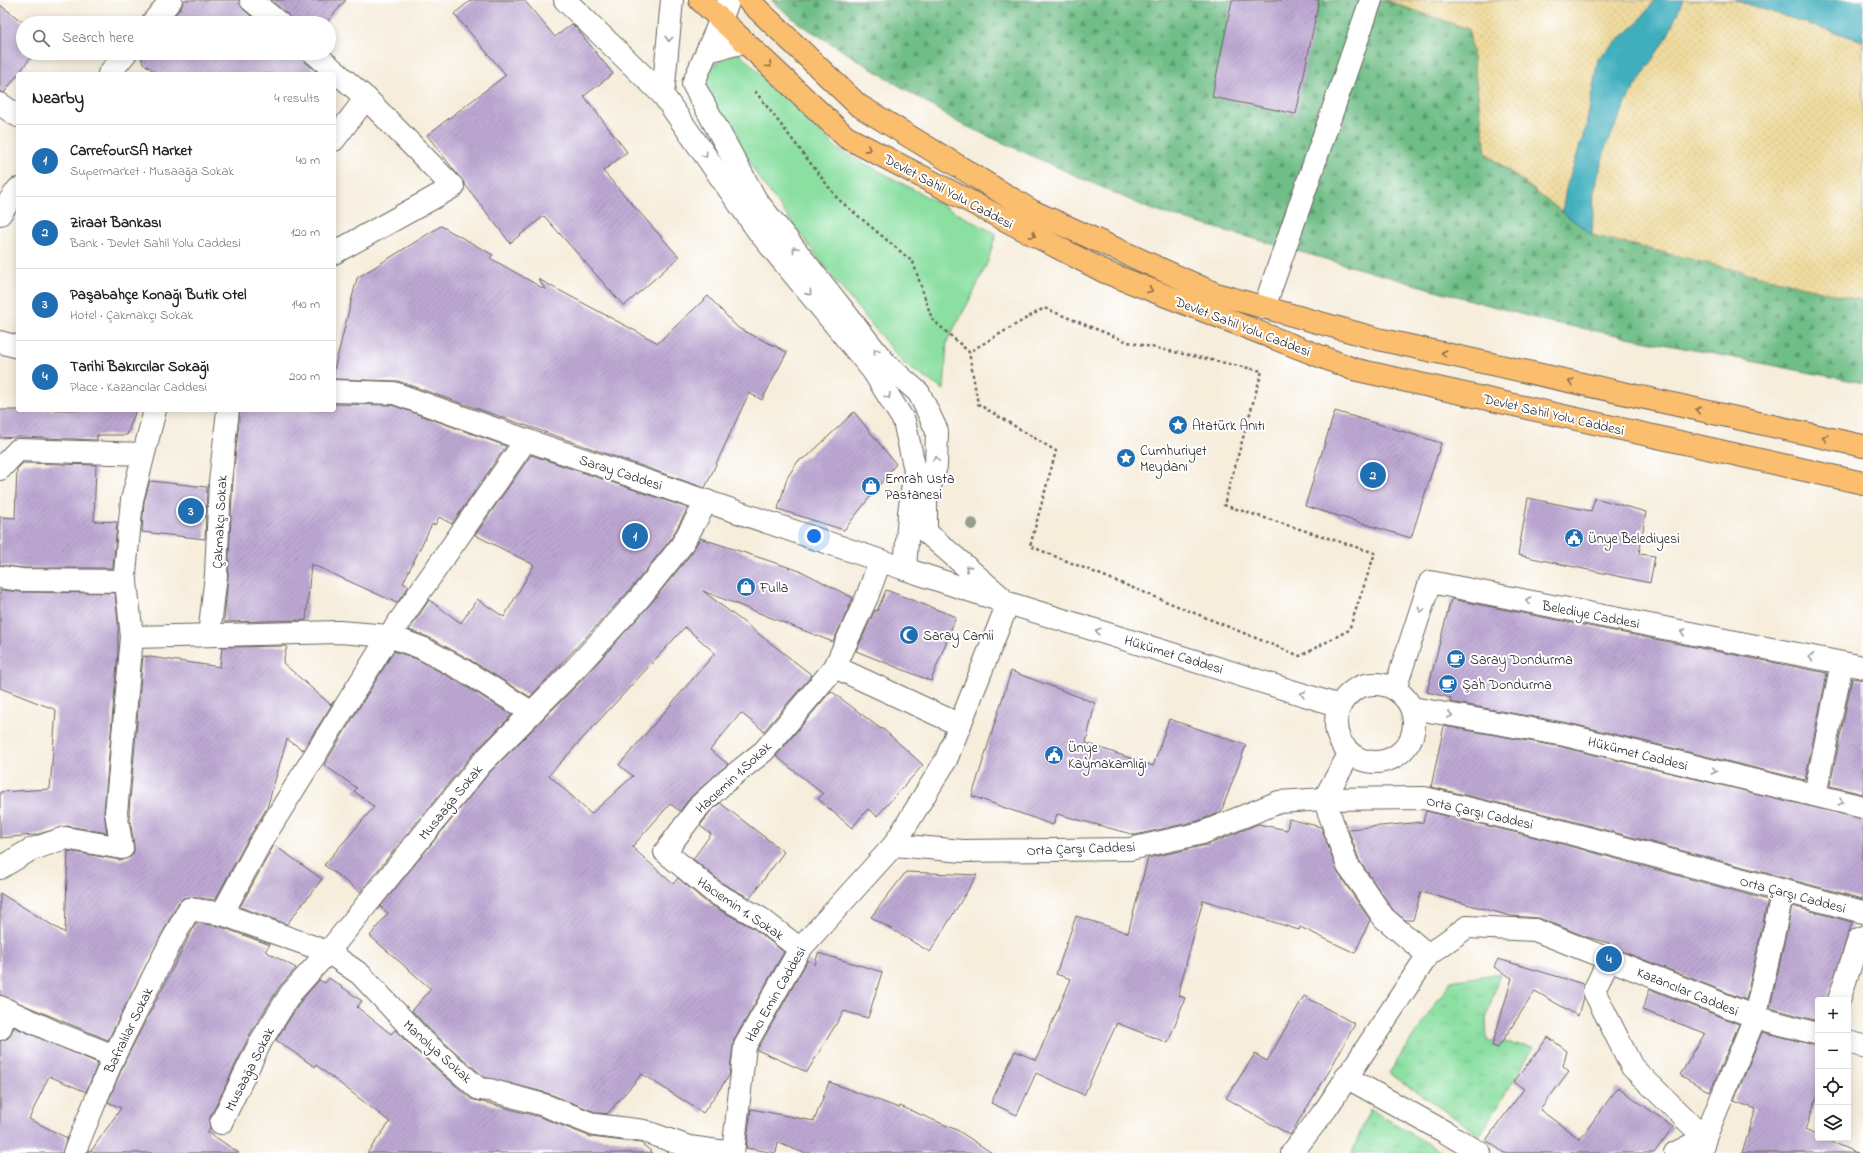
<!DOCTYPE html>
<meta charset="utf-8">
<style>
body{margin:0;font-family:"Indie Flower",sans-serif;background:#f2f2f2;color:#202124}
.controls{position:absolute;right:12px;bottom:12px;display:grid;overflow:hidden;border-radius:4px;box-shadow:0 2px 10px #0003}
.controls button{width:36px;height:36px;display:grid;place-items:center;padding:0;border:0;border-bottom:1px solid #e0e0e0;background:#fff;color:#202124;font:20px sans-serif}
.you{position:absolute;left:814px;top:536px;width:14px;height:14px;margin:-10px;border:3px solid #fff;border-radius:50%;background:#1a73e8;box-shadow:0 0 0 6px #1a73e833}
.badge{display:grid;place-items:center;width:26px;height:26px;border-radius:50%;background:#1f6fb2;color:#fff;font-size:13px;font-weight:700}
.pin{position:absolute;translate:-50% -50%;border:2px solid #fff;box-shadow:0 1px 4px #0006}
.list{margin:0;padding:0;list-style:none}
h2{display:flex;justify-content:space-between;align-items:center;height:52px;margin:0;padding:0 16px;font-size:17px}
h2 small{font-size:13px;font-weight:400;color:#757577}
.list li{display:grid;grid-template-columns:26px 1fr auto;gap:12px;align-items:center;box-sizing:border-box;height:72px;padding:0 16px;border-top:1px solid #e0e0e0}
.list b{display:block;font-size:15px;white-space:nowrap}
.list p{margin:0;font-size:13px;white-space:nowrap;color:#757577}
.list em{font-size:13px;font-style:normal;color:#757577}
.icon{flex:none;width:22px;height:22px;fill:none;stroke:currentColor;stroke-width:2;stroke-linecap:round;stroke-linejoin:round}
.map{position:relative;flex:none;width:1863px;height:1153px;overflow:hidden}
.search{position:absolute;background:#fff;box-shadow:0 2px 10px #0003;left:16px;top:16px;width:320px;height:44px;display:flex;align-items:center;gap:10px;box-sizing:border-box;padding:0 14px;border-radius:22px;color:#757577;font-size:15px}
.panel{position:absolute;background:#fff;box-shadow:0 2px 10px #0003;left:16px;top:72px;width:320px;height:340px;border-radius:4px}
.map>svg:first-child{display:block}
.grass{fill:url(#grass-tufts);stroke:#537e5e}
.forest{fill:url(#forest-firs);stroke:#466d52}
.sand{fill:url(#sand-dots);stroke:#857b5d}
.park{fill:#8adfa1;stroke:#537e5e}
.water{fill:#41afbd;stroke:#2e666c}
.building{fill:url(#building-hatch);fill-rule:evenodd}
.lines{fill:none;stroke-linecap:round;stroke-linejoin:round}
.pedestrian-casing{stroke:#68655f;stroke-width:24}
.minor-casing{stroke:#68655f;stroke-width:24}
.tertiary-casing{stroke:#68655f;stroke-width:24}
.primary-casing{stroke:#68655f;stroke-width:24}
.path{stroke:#68655f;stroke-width:2.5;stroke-dasharray:3 3;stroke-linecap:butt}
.pedestrian{stroke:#fff;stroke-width:22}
.minor{stroke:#fff;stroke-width:22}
.tertiary{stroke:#fff;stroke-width:22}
.primary{stroke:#fbbd6e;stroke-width:22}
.tree{fill:#939f8c}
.oneway{stroke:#999}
.oneway2{stroke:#8c6c45}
.labels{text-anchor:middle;stroke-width:4;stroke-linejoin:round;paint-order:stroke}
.street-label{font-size:14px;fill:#1c1c1c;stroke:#fff}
.poi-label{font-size:14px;fill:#1c1c1c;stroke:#fff;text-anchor:start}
</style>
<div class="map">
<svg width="1863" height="1153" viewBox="0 0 1863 1153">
<defs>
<pattern id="grass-tufts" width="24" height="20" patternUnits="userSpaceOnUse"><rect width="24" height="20" fill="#8adfa1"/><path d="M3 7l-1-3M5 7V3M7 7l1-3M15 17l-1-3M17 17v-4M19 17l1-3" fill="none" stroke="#76bf8a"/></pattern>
<pattern id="forest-firs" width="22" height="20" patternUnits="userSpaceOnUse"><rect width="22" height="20" fill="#6fbe87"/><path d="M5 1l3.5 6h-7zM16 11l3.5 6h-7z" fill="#5a9a6e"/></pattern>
<pattern id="sand-dots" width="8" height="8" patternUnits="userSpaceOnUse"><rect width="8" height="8" fill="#eeda9e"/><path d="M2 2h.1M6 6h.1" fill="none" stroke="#ccba88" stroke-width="1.8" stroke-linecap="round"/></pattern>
<pattern id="building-hatch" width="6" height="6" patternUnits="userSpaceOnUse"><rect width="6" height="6" fill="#bda7d3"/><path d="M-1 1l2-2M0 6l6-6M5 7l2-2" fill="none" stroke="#a28fb5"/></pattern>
</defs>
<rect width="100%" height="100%" fill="#fff"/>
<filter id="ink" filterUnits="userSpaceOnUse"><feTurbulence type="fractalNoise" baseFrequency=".025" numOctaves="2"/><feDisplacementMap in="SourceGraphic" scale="8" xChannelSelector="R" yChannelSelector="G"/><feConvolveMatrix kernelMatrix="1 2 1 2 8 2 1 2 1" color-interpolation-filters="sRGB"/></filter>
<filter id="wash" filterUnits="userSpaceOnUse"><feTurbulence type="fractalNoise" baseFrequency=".012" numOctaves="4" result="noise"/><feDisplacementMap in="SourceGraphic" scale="16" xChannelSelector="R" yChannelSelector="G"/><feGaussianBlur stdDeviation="0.9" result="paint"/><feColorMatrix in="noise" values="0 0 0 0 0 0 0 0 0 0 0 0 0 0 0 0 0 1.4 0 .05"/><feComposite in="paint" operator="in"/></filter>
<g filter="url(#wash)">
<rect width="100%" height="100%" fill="#f6eddb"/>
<g class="grass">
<polygon points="1500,973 1486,1018 1487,1041 1534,1047 1480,1135 1389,1073 1451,981"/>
<polygon points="1370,1109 1443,1153 1352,1153"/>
</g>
<polygon class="forest" points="771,0 1382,0 1469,29 1486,154 1592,235 1863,301 1863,383 1545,321 1152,210 959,123 800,24"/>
<polygon class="sand" points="1384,0 1734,0 1863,41 1863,301 1592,235 1486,153 1469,29"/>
<polygon class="park" points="738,52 838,149 996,234 988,261 972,296 947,341 944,390 904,364 833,278 759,178 702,82 713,65"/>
<g class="water">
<polygon points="1655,0 1683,0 1668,35 1629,97 1606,146 1594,192 1592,235 1562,212 1566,188 1586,127 1598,58 1637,23"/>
<polygon points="1734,0 1863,0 1863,41"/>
</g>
<g id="blocks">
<g class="building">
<polygon points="184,0 239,0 243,9 259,23 168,23 181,8"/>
<polygon points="271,0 346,0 326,23 291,23 287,14"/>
<polygon points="471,0 524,0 555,37 572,24 579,31 613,74 584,96 627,152 603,171 679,257 624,306 544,216 510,243 427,135 506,75 454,14"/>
<polygon points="1232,0 1319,0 1296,114 1212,97"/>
<polygon points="0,5 24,23 23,53 34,53 4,93 0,92"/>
<polygon points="142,53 295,53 319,74 157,74 142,62"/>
<polygon points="441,226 493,255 490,258 546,290 538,279 658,343 708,296 738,328 787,352 762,400 749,393 705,488 398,381 334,379 334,370 357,278"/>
<polygon points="334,404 392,405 506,446 452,524 439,517 435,525 432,524 403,583 409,586 397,603 311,564 306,620 224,622 228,576 233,477 240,410 334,410"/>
<polygon points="0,410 136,410 127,435 97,435 97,440 18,437 0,438"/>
<polygon points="1335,411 1441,443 1411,538 1305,506"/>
<polygon points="854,412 896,464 844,530 778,509 787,478 798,461 808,456"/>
<polygon points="531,455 688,508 671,539 628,592 530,697 469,659 428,637 409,630 429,600 461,623 477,599 504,617 534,565 475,535"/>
<polygon points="23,463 96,465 94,521 117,522 113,568 23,568 0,565 0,517 15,518 17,469"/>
<polygon points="150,481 207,487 205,539 142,532 144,502"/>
<polygon points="1528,498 1591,511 1595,498 1646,512 1639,554 1655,556 1650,583 1518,555"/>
<path d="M700,538L803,572L853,598L833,642L703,591L812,675L764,731L741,713L710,750L728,764L692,796L680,811L670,804L632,847L673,884L678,878L707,903L753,928L784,952L734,1040L729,1076L703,1113L642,1074L607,1114L598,1113L547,1093L484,1077L430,1030L412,1011L431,989L370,936L388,913L380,907L489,773L580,682L647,608L691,554ZM685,627L715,653L619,765L633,776L591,814L549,775Z"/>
<polygon points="0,590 22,592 115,593 118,621 118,652 104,812 107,833 67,826 35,835 0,838 0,792 50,789 56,710 0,688"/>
<polygon points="886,590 956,617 931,681 856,651 875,610 877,611"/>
<polygon points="1451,599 1827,673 1805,780 1568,723 1450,702 1451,698 1427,692"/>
<polygon points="287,646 283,663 331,705 334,701 303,750 287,739 267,808 248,839 215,900 190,897 183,898 178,903 108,1040 0,995 0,893 65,933 68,851 120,860 131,857 134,852 134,846 129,812 143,656 220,667 222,647"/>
<polygon points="394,651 417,659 457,681 512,715 470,757 360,892 324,865 374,807 354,791 357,788 324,765"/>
<polygon points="1011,671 1095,703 1086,743 1153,766 1169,719 1246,745 1221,812 1198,821 1135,835 1057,814 1053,825 972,796"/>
<polygon points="1852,678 1863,680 1863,794 1830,786"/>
<polygon points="831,691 881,729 882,728 923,765 877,816 868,809 852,828 818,799 823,794 776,756"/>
<polygon points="1444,726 1562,747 1863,819 1863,899 1553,816 1431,787"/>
<polygon points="720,803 784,852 750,898 722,883 693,859 711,834 700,826 709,813"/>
<polygon points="1426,811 1547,840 1768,900 1746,1000 1609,946 1609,943 1587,937 1539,918 1511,916 1421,892 1413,920 1405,920 1393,910 1359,860 1348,829 1423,822"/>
<polygon points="1289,819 1321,827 1338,873 1370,920 1355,953 1300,927 1299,930 1203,900 1178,995 1185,998 1168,1043 1117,1023 1084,1095 1036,1073 1017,1115 991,1103 1015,1051 1036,1060 1071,979 1056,974 1076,916 1128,933 1148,858 1207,845 1258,824 1287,830"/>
<polygon points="274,845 322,879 287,924 240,907"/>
<polygon points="906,872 977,875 930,952 871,917"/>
<polygon points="1792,906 1852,922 1827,1000 1818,1000 1818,1021 1770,1008"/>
<polygon points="196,923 219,926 270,945 265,951 296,968 280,986 250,1034 210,1118 210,1128 208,1132 239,1153 88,1153 89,1150 91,1151 121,1108 108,1102 125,1061"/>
<polygon points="818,953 882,972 868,1018 844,1011 807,1072 757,1050 808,960 815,965"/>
<polygon points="1498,959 1583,984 1582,991 1583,997 1578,1016 1535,991 1498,1048 1492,1046 1512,978 1494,967"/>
<polygon points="329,978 362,1001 357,1007 391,1034 395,1030 413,1048 471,1099 540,1117 591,1137 641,1143 653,1153 367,1153 390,1122 316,1065 315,1067 276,1040 301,1001 319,980 325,983"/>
<polygon points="1650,989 1739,1024 1710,1092 1680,1075 1705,1033 1642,1010"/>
<polygon points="1304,996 1355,1024 1327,1075 1290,1135 1226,1098 1255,1054 1267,1061"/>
<polygon points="14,1027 98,1063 86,1092 49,1076 29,1119 67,1138 62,1153 0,1153 0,1041 8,1038"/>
<polygon points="1762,1032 1818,1046 1818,1094 1805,1130 1818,1136 1818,1138 1822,1138 1857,1153 1742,1153 1756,1109 1734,1101"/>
<polygon points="1548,1037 1567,1051 1563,1066 1569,1071 1540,1110 1580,1139 1618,1087 1673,1127 1654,1153 1504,1153 1486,1140 1524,1089 1514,1082"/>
<polygon points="829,1082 899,1108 900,1106 957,1130 992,1153 804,1153 778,1143 776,1153 746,1148 751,1109 814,1121"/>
</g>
</g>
</g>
<g filter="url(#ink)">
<use href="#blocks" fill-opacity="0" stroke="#68655f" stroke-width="1"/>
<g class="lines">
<g class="pedestrian-casing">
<g id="pedestrian">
<polyline points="1264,308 1371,0"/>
<polyline points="1815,795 1842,663"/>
</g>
</g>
<g class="minor-casing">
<g id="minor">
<polyline points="251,0 279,23"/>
<polyline points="565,0 663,95"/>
<polyline points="672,0 663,95 758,231 873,371 904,421 915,470 909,513 905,569 1008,603 946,760 894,845 963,851 1130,849 1202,833 1279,802 1324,799 1424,798 1550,828 1863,912"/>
<polyline points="729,0 693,84 756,200 885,363 919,393 937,431 936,466 926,499 926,532 1001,597"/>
<polyline points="152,23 171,0"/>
<polyline points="707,51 745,42"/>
<polyline points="314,53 366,98 453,187 334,253"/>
<polyline points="109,74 126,53"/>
<polyline points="0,104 18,116"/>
<polyline points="334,140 366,98"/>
<polyline points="0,214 18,189"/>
<polyline points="0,469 18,450 143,454"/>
<polyline points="880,561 867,597 835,667 960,725"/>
<polyline points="0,577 22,580 126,581"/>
<polyline points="209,635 216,575 220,482 228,410"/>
<polyline points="132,637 340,632 389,636 422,648 463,670 531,712"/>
<polyline points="1350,753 1324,799 1348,866 1384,918 1428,955"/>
<polyline points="0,868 30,850 65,838 122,848 116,813 132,637 125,573 132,500 155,410"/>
<polyline points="222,914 259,845 389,636 526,440"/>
<polyline points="800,949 760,918 715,893 665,852 700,805 725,782 764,751 835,667"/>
<polyline points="1609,959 1594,991 1632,1067 1705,1138 1675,1153"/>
<polyline points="1839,1000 1859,939 1863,937"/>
<polyline points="0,1007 59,1034 114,1056"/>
<polyline points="0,1029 7,1010"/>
<polyline points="1848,1042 1863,1046"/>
<polyline points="1346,1077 1445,1132 1480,1153"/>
<polyline points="221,1123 261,1041 291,993 328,952 480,765 571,673 638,600 681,546 707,501"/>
<polyline points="74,1153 114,1056 162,959 189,909 222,914 328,952 360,974 421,1039 479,1089 490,1090 544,1105 595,1125 644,1131 689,1147 733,1153"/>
<polyline points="1292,1153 1326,1109 1428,955 1467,927 1535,930 1755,1017 1818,1034"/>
<polyline points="1701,1153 1705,1138 1755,1017 1783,891"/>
</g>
</g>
<g class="tertiary-casing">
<g id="tertiary">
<polyline points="0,342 18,347"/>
<polyline points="334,391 394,393 526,440 905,569"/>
<polyline points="1008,603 1340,706"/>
<circle cx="1375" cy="723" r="39"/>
<polyline points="1395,689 1430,582 1863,667"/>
<polyline points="1412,708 1565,735 1863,807"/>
<polyline points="733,1153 745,1046 800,949 894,845"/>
</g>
</g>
<g class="primary-casing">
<g id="primary">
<polyline points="700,0 846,137 1105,272 1353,369 1863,483"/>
<polyline points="748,0 858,105 1032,211 1216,294 1378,339 1863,446"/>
</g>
</g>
<polyline class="path" points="755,91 838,199 913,262 932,319 969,352 978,404 1056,451 1030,546 1300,656 1349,630 1375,553 1224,505 1262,371 1128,342 1044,308 969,352"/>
<use href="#pedestrian" class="pedestrian"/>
<use href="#minor" class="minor"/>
<use href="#tertiary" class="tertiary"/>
<use href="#primary" class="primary"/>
</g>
<circle class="tree" cx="972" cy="524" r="6"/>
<defs><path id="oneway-chevron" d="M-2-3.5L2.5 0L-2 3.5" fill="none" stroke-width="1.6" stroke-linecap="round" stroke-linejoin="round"/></defs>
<g class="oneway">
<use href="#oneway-chevron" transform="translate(669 39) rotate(95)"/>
<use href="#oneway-chevron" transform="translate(705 155) rotate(55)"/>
<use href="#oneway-chevron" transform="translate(795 249) rotate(-128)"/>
<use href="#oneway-chevron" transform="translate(809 293) rotate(51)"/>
<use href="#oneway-chevron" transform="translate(876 351) rotate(-128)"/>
<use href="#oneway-chevron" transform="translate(888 396) rotate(58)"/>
<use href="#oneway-chevron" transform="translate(936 459) rotate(-87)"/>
<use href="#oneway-chevron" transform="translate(968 568) rotate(-139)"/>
<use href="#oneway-chevron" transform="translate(1528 601) rotate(-169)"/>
<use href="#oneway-chevron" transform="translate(1421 610) rotate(108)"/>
<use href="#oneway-chevron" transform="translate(1098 631) rotate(-163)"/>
<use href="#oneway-chevron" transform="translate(1683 632) rotate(-169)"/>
<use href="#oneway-chevron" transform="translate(1811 657) rotate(-169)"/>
<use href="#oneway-chevron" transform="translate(1303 694) rotate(-163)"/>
<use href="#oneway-chevron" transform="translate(1450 715) rotate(10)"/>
<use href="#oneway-chevron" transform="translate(1714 771) rotate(13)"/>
<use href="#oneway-chevron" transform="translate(1841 802) rotate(14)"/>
</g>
<g class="oneway2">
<use href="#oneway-chevron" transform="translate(769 65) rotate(43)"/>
<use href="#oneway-chevron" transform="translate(868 149) rotate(28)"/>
<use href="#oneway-chevron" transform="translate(1033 235) rotate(28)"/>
<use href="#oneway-chevron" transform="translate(1150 290) rotate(21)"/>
<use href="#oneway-chevron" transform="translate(1444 353) rotate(-167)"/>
<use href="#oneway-chevron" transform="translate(1571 382) rotate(-167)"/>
<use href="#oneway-chevron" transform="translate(1698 410) rotate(-167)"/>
<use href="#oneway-chevron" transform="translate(1825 438) rotate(-167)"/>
</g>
</g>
<defs>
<g id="sight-disc" transform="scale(1)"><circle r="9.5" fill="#1f6fb2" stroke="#fff"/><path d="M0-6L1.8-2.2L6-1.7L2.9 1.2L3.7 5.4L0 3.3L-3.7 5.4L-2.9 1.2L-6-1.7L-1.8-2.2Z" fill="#fff"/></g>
<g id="shop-disc" transform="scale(1)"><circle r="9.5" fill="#1f6fb2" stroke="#fff"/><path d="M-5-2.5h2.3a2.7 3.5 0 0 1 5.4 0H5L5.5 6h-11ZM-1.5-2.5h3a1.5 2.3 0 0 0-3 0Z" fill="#fff"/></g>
<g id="civic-disc" transform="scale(1)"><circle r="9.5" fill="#1f6fb2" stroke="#fff"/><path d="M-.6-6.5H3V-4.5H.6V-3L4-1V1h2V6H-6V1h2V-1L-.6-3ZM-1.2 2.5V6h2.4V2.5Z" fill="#fff"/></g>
<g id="mosque-disc" transform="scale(1)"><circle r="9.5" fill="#1f6fb2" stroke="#fff"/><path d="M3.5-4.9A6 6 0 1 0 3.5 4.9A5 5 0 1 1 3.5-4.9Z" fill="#fff"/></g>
<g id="cafe-disc" transform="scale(1)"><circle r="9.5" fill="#1f6fb2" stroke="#fff"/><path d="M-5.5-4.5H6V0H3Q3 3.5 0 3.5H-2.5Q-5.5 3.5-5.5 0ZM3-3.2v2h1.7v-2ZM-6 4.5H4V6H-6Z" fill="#fff"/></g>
</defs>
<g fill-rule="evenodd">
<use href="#sight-disc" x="1178" y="425"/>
<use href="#sight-disc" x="1126" y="458"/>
<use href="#shop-disc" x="871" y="486"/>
<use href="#civic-disc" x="1574" y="538"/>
<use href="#shop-disc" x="746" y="587"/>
<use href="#mosque-disc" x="909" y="635"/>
<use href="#cafe-disc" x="1456" y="659"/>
<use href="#cafe-disc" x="1448" y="684"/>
<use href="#civic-disc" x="1054" y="755"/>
</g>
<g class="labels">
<g class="street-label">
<text transform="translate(949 191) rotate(28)" y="5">Devlet Sahil Yolu Caddesi</text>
<text transform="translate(1243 326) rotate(21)" y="5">Devlet Sahil Yolu Caddesi</text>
<text transform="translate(1554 414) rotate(13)" y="5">Devlet Sahil Yolu Caddesi</text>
<text transform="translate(621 472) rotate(18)" y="5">Saray Caddesi</text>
<text transform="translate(219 522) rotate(-87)" y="5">Çakmakçı Sokak</text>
<text transform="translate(1591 614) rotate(11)" y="5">Belediye Caddesi</text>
<text transform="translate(1174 654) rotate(17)" y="5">Hükümet Caddesi</text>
<text transform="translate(1638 753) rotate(14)" y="5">Hükümet Caddesi</text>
<text transform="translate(733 777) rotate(-43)" y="5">Hacıemin 1.Sokak</text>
<text transform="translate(450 802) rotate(-51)" y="5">Musaağa Sokak</text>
<text transform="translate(1480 812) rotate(13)" y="5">Orta Çarşı Caddesi</text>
<text transform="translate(1081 848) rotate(-2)" y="5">Orta Çarşı Caddesi</text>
<text transform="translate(1793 894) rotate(15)" y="5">Orta Çarşı Caddesi</text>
<text transform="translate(741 908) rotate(34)" y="5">Hacıemin 1. Sokak</text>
<text transform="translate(1688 991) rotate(22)" y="5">Kazancılar Caddesi</text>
<text transform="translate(775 994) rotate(-60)" y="5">Hacı Emin Caddesi</text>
<text transform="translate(128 1030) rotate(-64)" y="5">Bafralılar Sokak</text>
<text transform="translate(438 1051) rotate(42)" y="5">Manolya Sokak</text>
<text transform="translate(249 1069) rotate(-63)" y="5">Musaağa Sokak</text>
</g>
<g class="poi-label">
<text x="1192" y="430">Atatürk Anıtı</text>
<text x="1140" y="455">Cumhuriyet<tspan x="1140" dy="16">Meydanı</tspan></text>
<text x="885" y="483">Emrah Usta<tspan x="885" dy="16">Pastanesi</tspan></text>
<text x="1588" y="543">Ünye Belediyesi</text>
<text x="760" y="592">Fulla</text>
<text x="923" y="640">Saray Camii</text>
<text x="1470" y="664">Saray Dondurma</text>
<text x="1462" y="689">Şah Dondurma</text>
<text x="1068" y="752">Ünye<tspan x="1068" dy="16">Kaymakamlığı</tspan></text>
</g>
</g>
</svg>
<div class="controls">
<button>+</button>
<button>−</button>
<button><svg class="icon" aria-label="locate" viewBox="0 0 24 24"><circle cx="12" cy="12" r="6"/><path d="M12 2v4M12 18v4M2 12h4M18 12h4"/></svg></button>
<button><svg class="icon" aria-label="layers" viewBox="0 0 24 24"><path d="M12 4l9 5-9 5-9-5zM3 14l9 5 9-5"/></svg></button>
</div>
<div class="you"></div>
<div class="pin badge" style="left:635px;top:536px">1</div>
<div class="pin badge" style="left:1373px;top:475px">2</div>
<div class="pin badge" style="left:191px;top:511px">3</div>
<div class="pin badge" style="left:1609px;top:959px">4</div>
<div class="search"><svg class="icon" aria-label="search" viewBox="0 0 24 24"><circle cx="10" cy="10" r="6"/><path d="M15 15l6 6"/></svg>Search here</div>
<section class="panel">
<h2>Nearby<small>4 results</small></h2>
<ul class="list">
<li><span class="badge">1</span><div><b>CarrefourSA Market</b><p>Supermarket · Musaağa Sokak</p></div><em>40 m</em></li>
<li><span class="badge">2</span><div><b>Ziraat Bankası</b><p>Bank · Devlet Sahil Yolu Caddesi</p></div><em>120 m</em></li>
<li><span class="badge">3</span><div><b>Paşabahçe Konağı Butik Otel</b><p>Hotel · Çakmakçı Sokak</p></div><em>140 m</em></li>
<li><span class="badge">4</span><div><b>Tarihi Bakırcılar Sokağı</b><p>Place · Kazancılar Caddesi</p></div><em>200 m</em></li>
</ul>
</section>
</div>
